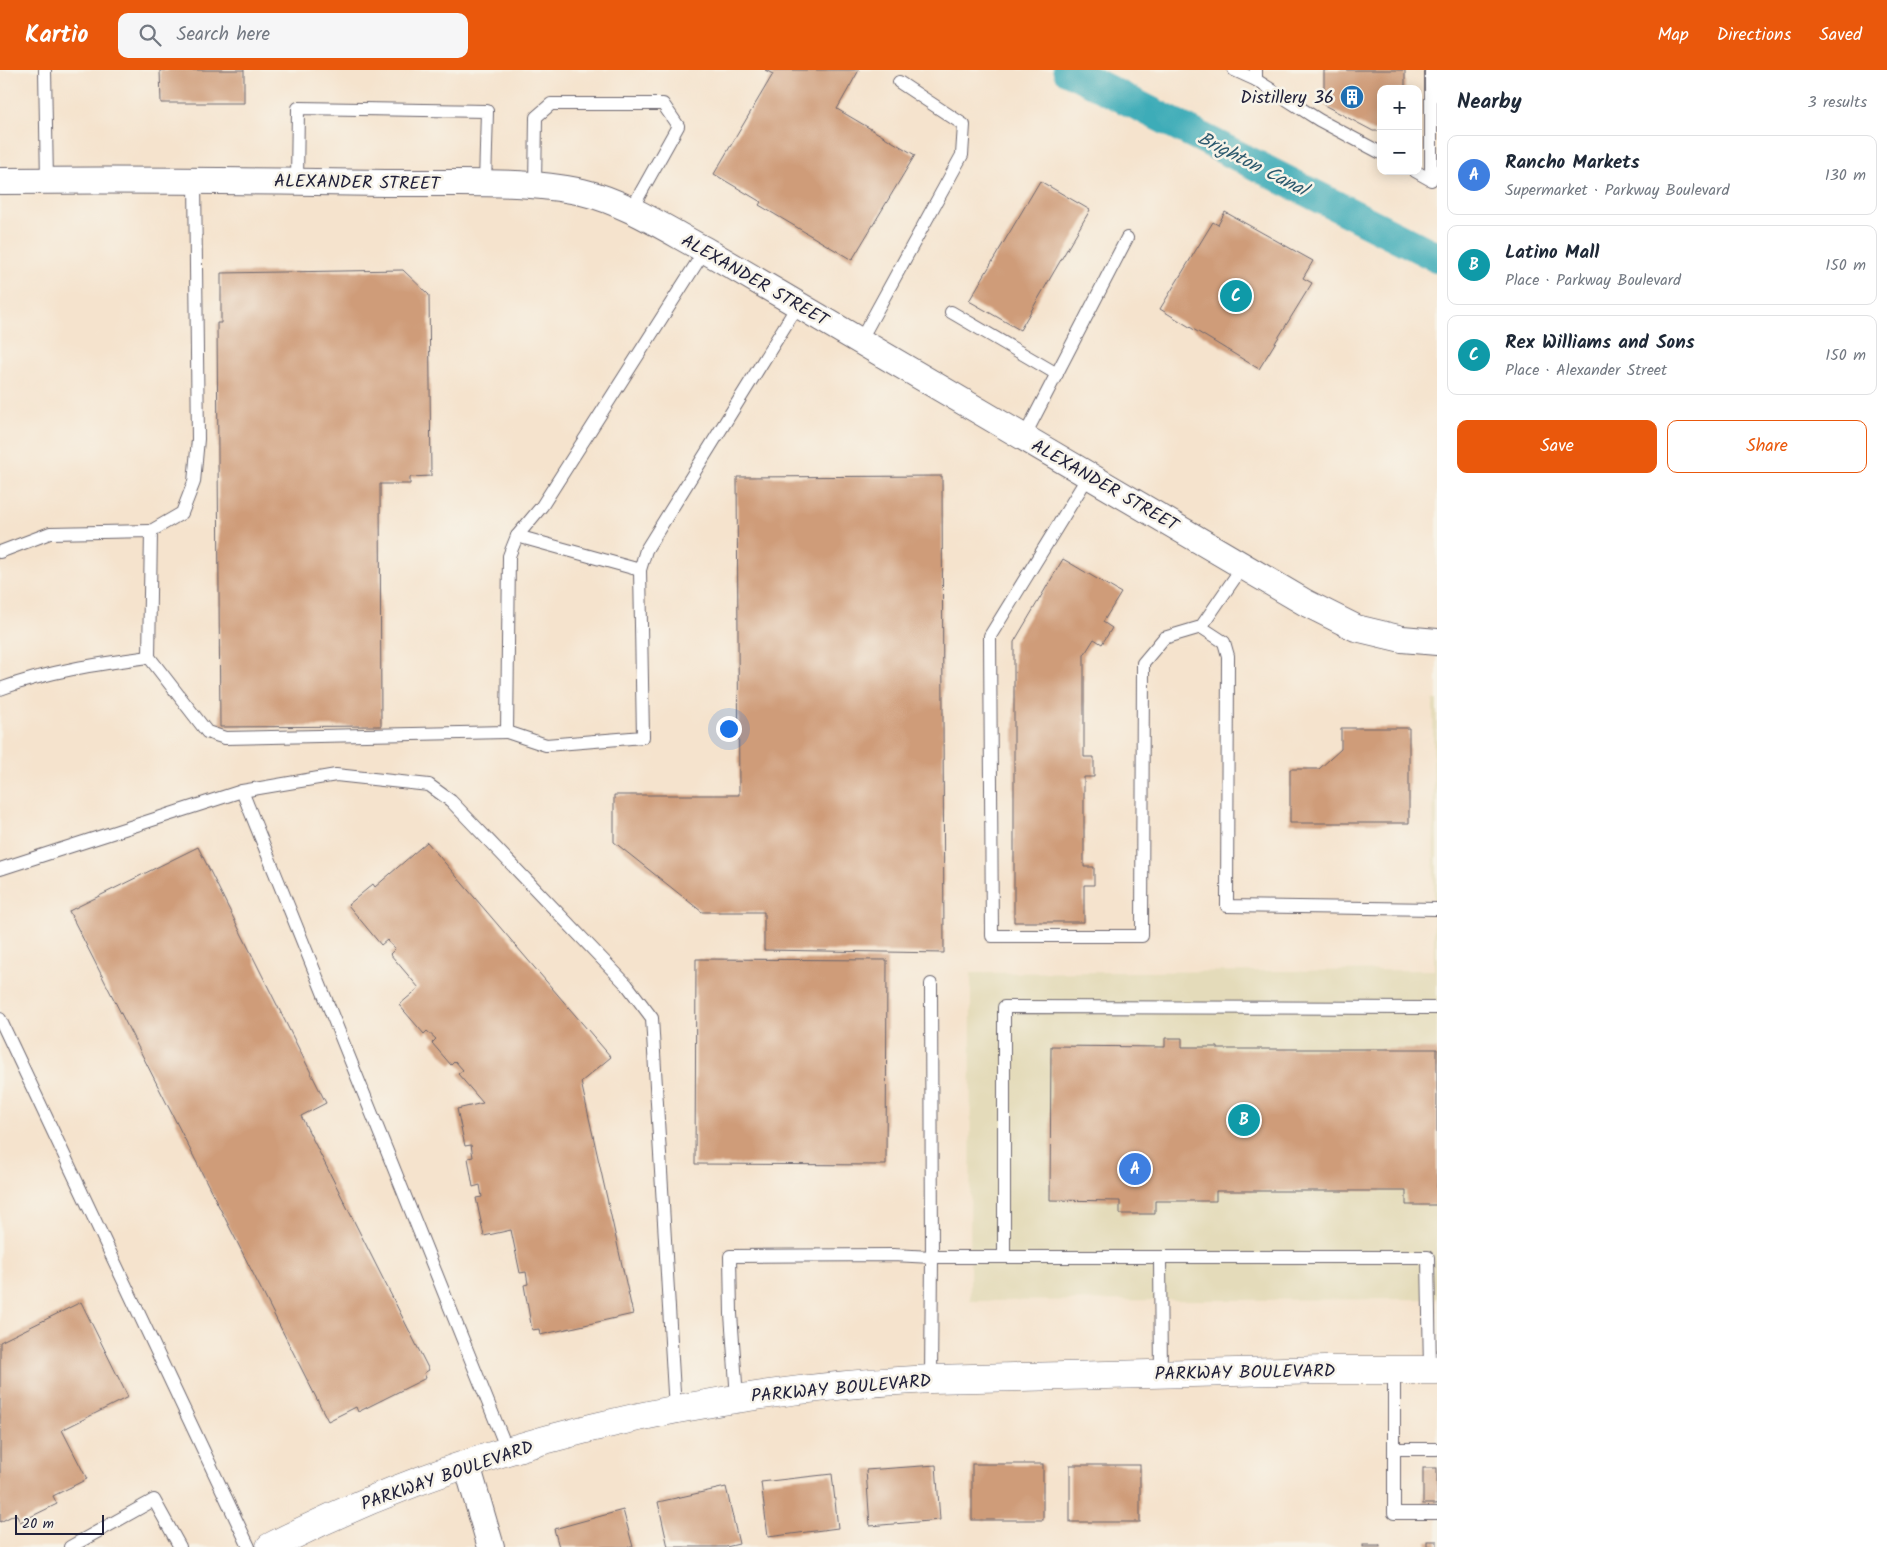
<!DOCTYPE html>
<meta charset="utf-8">
<style>
body{margin:0;font-family:Kalam,sans-serif;background:#f6f6f7;color:#1f2937}
.controls{position:absolute;right:15px;top:15px;display:grid;overflow:hidden;border-radius:10px;box-shadow:0 2px 12px #0003}
.controls button{width:45px;height:45px;display:grid;place-items:center;padding:0;border:0;border-bottom:1px solid #e0e1e3;background:#fff;color:#1f2937;font:25px sans-serif}
.scale{position:absolute;left:15px;bottom:12px;width:89px;box-sizing:border-box;padding-left:5px;border:2px solid #22223b;border-top:0;font-size:14px;line-height:18px;white-space:nowrap;color:#22223b;-webkit-text-stroke:4px #f7f3e8;paint-order:stroke}
.you{position:absolute;left:728px;top:658px;width:18px;height:18px;margin:-12px;border:4px solid #fff;border-radius:50%;background:#1a73e8;box-shadow:0 0 0 8px #1a73e833}
.badge{display:grid;place-items:center;width:32px;height:32px;border-radius:50%;background:#ea580c;color:#fff;font-size:16px;font-weight:700}
.pin{position:absolute;translate:-50% -50%;border:2px solid #fff;box-shadow:0 1px 5px #0006}
.list{margin:0;padding:0;list-style:none}
h2{display:flex;justify-content:space-between;align-items:center;height:65px;margin:0;padding:0 20px;font-size:21px}
h2 small{font-size:16px;font-weight:400;color:#747a83}
.list li{display:grid;grid-template-columns:32px 1fr auto;gap:15px;align-items:center;box-sizing:border-box;height:80px;margin:0 10px 10px;padding:0 10px;border:1px solid #e0e1e3;border-radius:10px}
.list b{display:block;font-size:19px;white-space:nowrap}
.list p{margin:0;font-size:16px;white-space:nowrap;color:#747a83}
.list em{font-size:16px;font-style:normal;color:#747a83}
.actions{display:flex;gap:10px;padding:15px 20px}
.actions a{flex:1;padding:11px 0;border:1px solid #ea580c;border-radius:10px;text-align:center;font-size:18px;color:#ea580c}
.actions .main{background:#ea580c;color:#fff}
.icon{flex:none;width:28px;height:28px;fill:none;stroke:currentColor;stroke-width:2;stroke-linecap:round;stroke-linejoin:round}
.map{position:relative;flex:none;width:1437px;height:1477px;overflow:hidden}
header{display:flex;align-items:center;gap:30px;box-sizing:border-box;height:70px;padding:0 25px;background:#ea580c;color:#fff}
header strong{font-size:24px}
nav{display:flex;gap:28px;margin-inline-start:auto;font-size:18px}
.search{width:350px;height:45px;background:#f6f6f7;display:flex;align-items:center;gap:12px;box-sizing:border-box;padding:0 18px;border-radius:10px;color:#747a83;font-size:19px}
main{display:flex}
aside{flex:1;background:#fff}
.map>svg:first-child{display:block}
.built{fill:#e4dbba}
.lines{fill:none;stroke-linecap:round;stroke-linejoin:round}
.canal{stroke:#3cacb8;stroke-width:31}
.building{fill:#cf9c79}
.service-casing{stroke:#6c666e;stroke-width:14}
.minor-casing{stroke:#6c666e;stroke-width:28}
.tertiary-casing{stroke:#6c666e;stroke-width:29}
.service{stroke:#fff;stroke-width:12}
.minor{stroke:#fff;stroke-width:26}
.tertiary{stroke:#fff;stroke-width:28}
.labels{text-anchor:middle;stroke-width:5;stroke-linejoin:round;paint-order:stroke}
.poi-label{font-size:18px;fill:#22223b;stroke:#f7f3e8;text-anchor:end}
.street-label{font-size:18px;fill:#22223b;stroke:#f7f3e8}
.water-label{font-size:19px;font-style:italic;fill:#2c596d;stroke:#f7f3e8}
</style>
<header>
<strong>Kartio</strong>
<div class="search"><svg class="icon" aria-label="search" viewBox="0 0 24 24"><circle cx="10" cy="10" r="6"/><path d="M15 15l6 6"/></svg>Search here</div>
<nav><a>Map</a><a>Directions</a><a>Saved</a></nav>
</header>
<main>
<div class="map">
<svg width="1437" height="1477" viewBox="0 0 1437 1477">
<rect width="100%" height="100%" fill="#f7f3e8"/>
<filter id="ink" filterUnits="userSpaceOnUse"><feTurbulence type="fractalNoise" baseFrequency=".02" numOctaves="2"/><feDisplacementMap in="SourceGraphic" scale="10" xChannelSelector="R" yChannelSelector="G"/><feConvolveMatrix kernelMatrix="1 2 1 2 8 2 1 2 1" color-interpolation-filters="sRGB"/></filter>
<filter id="wash" filterUnits="userSpaceOnUse"><feTurbulence type="fractalNoise" baseFrequency=".0096" numOctaves="4" result="noise"/><feDisplacementMap in="SourceGraphic" scale="20" xChannelSelector="R" yChannelSelector="G"/><feGaussianBlur stdDeviation="1.12" result="paint"/><feColorMatrix in="noise" values="0 0 0 0 0 0 0 0 0 0 0 0 0 0 0 0 0 1.4 0 .05"/><feComposite in="paint" operator="in"/></filter>
<g filter="url(#wash)">
<rect width="100%" height="100%" fill="#f5e3cd"/>
<polygon class="built" points="1433,630 1437,630 1437,1229 970,1231 971,903 1434,900"/>
<g class="lines">
<polyline class="canal" points="1068,0 1437,187"/>
</g>
<g id="blocks">
<g class="building">
<polygon points="160,0 244,0 244,33 161,33"/>
<polygon points="765,0 859,0 837,39 915,85 852,190 759,135 761,132 714,104 773,4"/>
<polygon points="1324,0 1405,0 1405,19 1381,19 1381,61 1373,61 1324,35"/>
<polygon points="1040,111 1090,140 1020,260 969,231"/>
<polygon points="1225,142 1313,191 1303,208 1312,213 1259,299 1160,239 1213,152 1218,155"/>
<polygon points="403,200 429,225 431,406 410,407 410,414 380,414 381,656 220,657 217,253 221,253 221,203"/>
<polygon points="942,406 944,883 764,880 764,842 702,842 614,772 614,725 739,725 737,407"/>
<polygon points="1063,489 1121,523 1103,552 1112,558 1102,574 1094,569 1084,585 1084,687 1094,687 1094,707 1084,707 1084,797 1094,797 1094,815 1084,815 1084,852 1014,852 1014,572"/>
<polygon points="1341,658 1409,658 1409,753 1290,753 1290,699 1319,699 1341,679"/>
<polygon points="427,772 611,987 581,1012 633,1244 540,1265 539,1259 532,1260 524,1215 528,1214 526,1202 520,1203 511,1160 484,1166 476,1128 482,1127 480,1115 473,1117 468,1088 473,1087 471,1075 465,1076 457,1039 483,1033 458,1004 463,1000 455,991 451,995 432,973 436,969 427,961 424,964 399,935 419,918 390,884 395,879 387,870 381,875 348,835 373,814 375,817"/>
<polygon points="198,777 326,1033 301,1046 429,1300 424,1303 426,1308 358,1342 356,1337 328,1351 69,841"/>
<polygon points="696,889 887,890 886,1095 695,1094"/>
<polygon points="1165,968 1182,968 1182,977 1218,977 1218,979 1437,979 1437,1135 1406,1135 1406,1121 1216,1121 1216,1131 1155,1131 1155,1144 1120,1144 1120,1131 1050,1130 1051,976 1165,977"/>
<polygon points="81,1232 128,1327 62,1360 87,1409 53,1426 57,1434 20,1452 16,1444 0,1452 0,1272"/>
<rect x="972" y="1394" width="71" height="56"/>
<polygon points="936,1395 940,1450 870,1456 866,1400"/>
<rect x="1070" y="1395" width="70" height="57"/>
<rect x="1423" y="1398" width="14" height="36"/>
<polygon points="832,1404 838,1458 768,1467 761,1412"/>
<polygon points="726,1417 739,1474 726,1477 668,1477 658,1432"/>
<polygon points="623,1440 633,1477 559,1477 554,1459"/>
<rect x="1427" y="1471" width="10" height="6"/>
<rect x="1363" y="1475" width="17" height="2"/>
</g>
</g>
</g>
<g filter="url(#ink)">
<use href="#blocks" fill-opacity="0" stroke="#6c666e" stroke-width="1"/>
<g class="lines">
<g class="service-casing">
<g id="service">
<polyline points="45,0 47,111"/>
<polyline points="1234,0 1256,10 1256,0"/>
<polyline points="1256,10 1319,50 1381,83"/>
<polyline points="1415,101 1431,110 1431,0"/>
<polyline points="297,111 298,38 487,41 485,114"/>
<polyline points="535,116 536,47 551,34 663,34 678,56 631,140"/>
<polyline points="951,242 1057,304"/>
<polyline points="860,271 962,85 964,55 899,12"/>
<polyline points="1024,367 1127,168"/>
<polyline points="1089,405 990,566 992,866 1142,866 1143,593 1164,568 1201,557 1243,496"/>
<polyline points="151,461 182,443 194,412 198,369 195,110"/>
<polyline points="517,466 640,500"/>
<polyline points="0,482 50,463 151,461 149,587"/>
<polyline points="1201,557 1224,572 1228,586 1227,836 1437,839"/>
<path d="M0,619C49,601 97,594 149,587L207,662L225,668L507,662L509,486L517,466L542,436L705,180"/>
<polyline points="507,662 546,675 643,667 640,500 646,480 798,235"/>
<polyline points="242,721 508,1382"/>
<polyline points="0,799 242,721 336,705 429,715 451,731 627,915 652,948 675,1340"/>
<polyline points="0,949 249,1477"/>
<polyline points="1004,1186 1004,937 1437,938"/>
<polyline points="1160,1187 1161,1304"/>
<polyline points="1394,1300 1394,1443 1437,1443"/>
<polyline points="931,1309 932,1187 1428,1187 1430,1300"/>
<polyline points="737,1328 731,1244 730,1186 893,1185 932,1187 931,914"/>
<polyline points="1394,1379 1437,1379"/>
<polyline points="70,1477 154,1430 180,1477"/>
</g>
</g>
<g class="minor-casing">
<g id="minor">
<path d="M0,111C129,110 257,111 386,113C446,114 524,109 582,122C625,132 666,159 705,180L1306,533L1356,558L1402,569L1437,572"/>
<polyline points="467,1395 491,1477"/>
</g>
</g>
<g class="tertiary-casing">
<path id="tertiary" d="M270,1477C472,1372 705,1320 931,1309L1325,1300H1437"/>
</g>
<use href="#service" class="service"/>
<use href="#minor" class="minor"/>
<use href="#tertiary" class="tertiary"/>
</g>
</g>
<defs>
<g id="building-disc" transform="scale(1.25)"><circle r="9.5" fill="#1f6fb2" stroke="#f7f3e8"/><path d="M-4-6H4V6H1V3H-1V6H-4ZM-2.5-4.3h1.7v1.8h-1.7ZM.8-4.3h1.7v1.8H.8ZM-2.5-1h1.7V.8h-1.7ZM.8-1h1.7V.8H.8Z" fill="#fff"/></g>
</defs>
<g fill-rule="evenodd">
<use href="#building-disc" x="1352" y="27"/>
</g>
<g class="labels">
<g class="poi-label">
<text x="1334" y="33">Distillery 36</text>
</g>
<g class="street-label">
<text transform="translate(357 112) rotate(1)" y="6">ALEXANDER STREET</text>
<text transform="translate(755 210) rotate(30)" y="6">ALEXANDER STREET</text>
<text transform="translate(1105 415) rotate(30)" y="6">ALEXANDER STREET</text>
<text transform="translate(1245 1302) rotate(-1)" y="6">PARKWAY BOULEVARD</text>
<text transform="translate(841 1318) rotate(-5)" y="6">PARKWAY BOULEVARD</text>
<text transform="translate(447 1405) rotate(-19)" y="6">PARKWAY BOULEVARD</text>
</g>
<g class="water-label">
<text transform="translate(1253 93) rotate(27)" y="7">Brighton Canal</text>
</g>
</g>
</svg>
<div class="controls">
<button>+</button>
<button>−</button>
</div>
<div class="scale">20 m</div>
<div class="you"></div>
<div class="pin badge" style="left:1135px;top:1099px;background:#3f7fe0">A</div>
<div class="pin badge" style="left:1244px;top:1050px;background:#0f9aa8">B</div>
<div class="pin badge" style="left:1236px;top:226px;background:#0f9aa8">C</div>
</div>
<aside>
<h2>Nearby<small>3 results</small></h2>
<ul class="list">
<li><span class="badge" style="background:#3f7fe0">A</span><div><b>Rancho Markets</b><p>Supermarket · Parkway Boulevard</p></div><em>130 m</em></li>
<li><span class="badge" style="background:#0f9aa8">B</span><div><b>Latino Mall</b><p>Place · Parkway Boulevard</p></div><em>150 m</em></li>
<li><span class="badge" style="background:#0f9aa8">C</span><div><b>Rex Williams and Sons</b><p>Place · Alexander Street</p></div><em>150 m</em></li>
</ul>
<div class="actions"><a class="main">Save</a><a>Share</a></div>
</aside>
</main>
